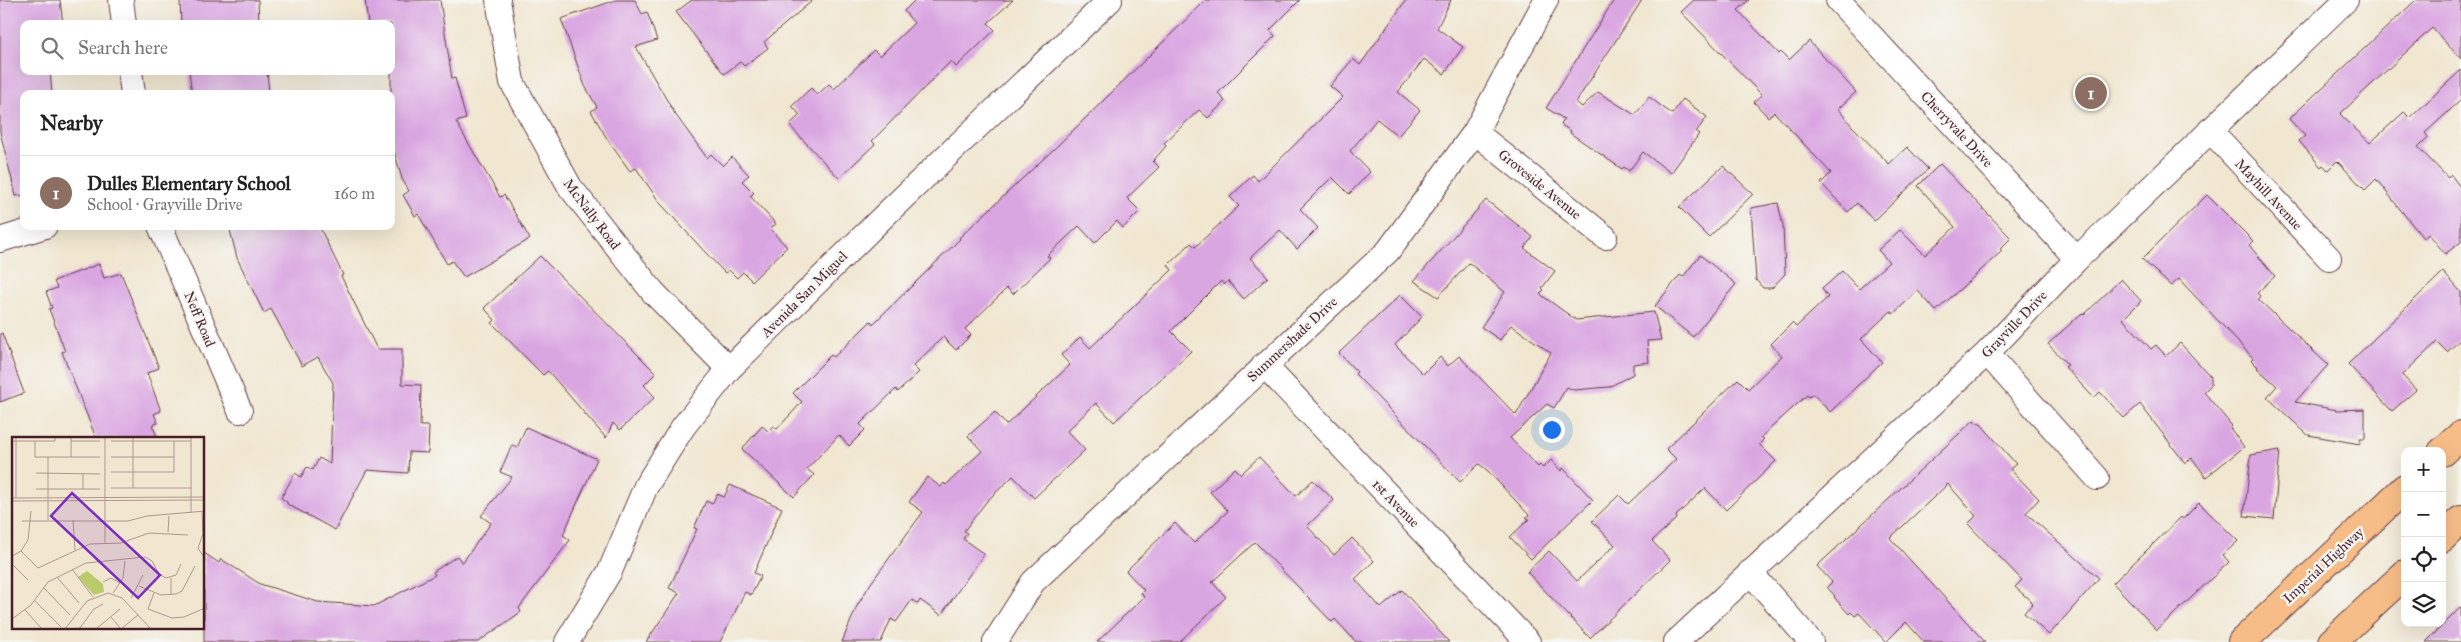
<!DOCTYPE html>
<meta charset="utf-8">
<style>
body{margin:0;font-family:"IM FELL Great Primer",serif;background:#f6f6f6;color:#222}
.controls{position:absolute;right:15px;bottom:15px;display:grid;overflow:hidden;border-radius:10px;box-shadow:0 5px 20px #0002}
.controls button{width:45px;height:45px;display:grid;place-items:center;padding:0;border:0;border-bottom:1px solid #e0e0e0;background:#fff;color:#222;font:25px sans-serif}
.you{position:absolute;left:1551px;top:429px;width:18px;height:18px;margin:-12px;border:4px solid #fff;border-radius:50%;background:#1a73e8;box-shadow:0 0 0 8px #1a73e833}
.badge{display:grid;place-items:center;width:32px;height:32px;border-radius:50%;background:#d93025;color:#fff;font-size:16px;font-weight:700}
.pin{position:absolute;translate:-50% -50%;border:2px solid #fff;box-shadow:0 1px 5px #0006}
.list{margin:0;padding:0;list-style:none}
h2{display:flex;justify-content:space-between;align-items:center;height:65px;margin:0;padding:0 20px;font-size:21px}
h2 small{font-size:16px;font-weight:400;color:#767676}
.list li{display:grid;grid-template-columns:32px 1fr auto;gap:15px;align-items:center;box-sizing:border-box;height:75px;padding:0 20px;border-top:1px solid #e0e0e0}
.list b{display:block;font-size:19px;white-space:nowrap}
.list p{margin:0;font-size:16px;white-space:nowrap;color:#767676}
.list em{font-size:16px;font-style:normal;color:#767676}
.icon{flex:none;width:28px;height:28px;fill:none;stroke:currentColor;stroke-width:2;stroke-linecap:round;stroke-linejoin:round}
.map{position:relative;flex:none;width:2461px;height:642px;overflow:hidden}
.search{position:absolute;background:#fff;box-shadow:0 5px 20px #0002;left:20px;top:20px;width:375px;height:55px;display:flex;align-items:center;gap:12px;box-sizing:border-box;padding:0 18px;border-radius:10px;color:#767676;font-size:19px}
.panel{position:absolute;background:#fff;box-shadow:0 5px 20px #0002;left:20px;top:90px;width:375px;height:140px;border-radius:10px}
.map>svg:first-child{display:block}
.building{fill:#daa6e2}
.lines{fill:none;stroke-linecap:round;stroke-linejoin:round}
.street-casing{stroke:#633d44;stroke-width:26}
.primary-casing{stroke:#633d44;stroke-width:30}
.street{stroke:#fff;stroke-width:24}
.primary{stroke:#f7bd88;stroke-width:28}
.labels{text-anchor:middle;stroke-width:5;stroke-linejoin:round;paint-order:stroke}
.street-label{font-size:14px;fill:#4a1f2b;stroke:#f6f6f2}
.inset-road{fill:none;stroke:#ae978f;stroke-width:1}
.view{fill:#7b2cbf;fill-opacity:0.15;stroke:#7b2cbf;stroke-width:2.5}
.inset-edge{fill:none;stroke:#4a1f2b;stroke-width:2.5}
</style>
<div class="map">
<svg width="2461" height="642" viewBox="0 0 2461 642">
<rect width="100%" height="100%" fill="#f6f6f2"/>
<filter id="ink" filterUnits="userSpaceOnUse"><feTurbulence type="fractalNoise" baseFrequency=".02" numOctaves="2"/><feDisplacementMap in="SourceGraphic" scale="10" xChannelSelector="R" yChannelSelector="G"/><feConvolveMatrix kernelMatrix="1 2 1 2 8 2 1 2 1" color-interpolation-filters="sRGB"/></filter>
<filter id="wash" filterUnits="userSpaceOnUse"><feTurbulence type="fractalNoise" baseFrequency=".0096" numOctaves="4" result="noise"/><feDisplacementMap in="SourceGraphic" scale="20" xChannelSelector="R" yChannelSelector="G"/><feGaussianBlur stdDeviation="1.12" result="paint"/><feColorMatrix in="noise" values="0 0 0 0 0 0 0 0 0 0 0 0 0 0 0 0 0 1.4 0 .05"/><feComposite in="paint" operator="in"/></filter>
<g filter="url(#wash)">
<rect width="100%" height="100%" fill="#f1e7d1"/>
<g id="blocks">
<g class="building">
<polygon points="0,0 60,0 63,24 24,24 24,71 50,71 52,94 24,94 24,195 16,196 0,132"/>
<polygon points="180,0 258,0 259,24 181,24"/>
<polygon points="365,0 440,0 452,79 455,78 466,119 456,122 500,197 504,195 530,239 464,277 452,261 447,264 418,214 415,216 403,195 409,191 402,179 391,140 391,24 368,24"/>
<polygon points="616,0 635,0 642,14 647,12 657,40 636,47 675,114 707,158 711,154 723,166 732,157 749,175 742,181 754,193 750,196 776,224 770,229 787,247 752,281 743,272 737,278 729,270 725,273 705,252 660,203 636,168 630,171 609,142 591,111 597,107 585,86 561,19"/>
<polygon points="692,0 813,0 764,42 768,48 744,66 740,62 724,74 676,12"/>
<polygon points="915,0 1013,0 988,23 995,30 956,67 951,61 872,141 875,144 839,178 789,125 800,115 792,106 811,88 817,95 829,84 834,89 874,50 880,56 914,23 904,11"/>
<polygon points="1206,0 1300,0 1270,30 1275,36 1218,93 1225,101 1208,118 1199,110 1164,143 1166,146 1153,161 1159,167 1127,198 1140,211 1123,228 1117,221 1095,243 1079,226 1047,256 1050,258 1013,294 1007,288 965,329 971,335 956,350 943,337 913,366 919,372 898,392 896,389 860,424 865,430 849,446 839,435 807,469 814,475 794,497 742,449 762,426 768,431 773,426 777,429 802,402 793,393 831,355 834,357 871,321 873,324 960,239 959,238 1055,148"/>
<polygon points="1406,0 1451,0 1437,28 1463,47 1444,74 1424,59 1398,92 1420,110 1398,136 1377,119 1350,151 1370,172 1349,194 1332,177 1300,209 1318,228 1297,249 1280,230 1250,258 1268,277 1244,299 1228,281 1224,285 1221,281 1171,331 1191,351 1114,422 1096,403 1067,431 1085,450 1034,498 1013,476 986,502 964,531 967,533 963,539 984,554 941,615 920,600 918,604 912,600 896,622 891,619 881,642 842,642 857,606 871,583 923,512 909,502 927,477 941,487 944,483 946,485 982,451 968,436 995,412 1006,425 1070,365 1061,355 1080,337 1090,348 1172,270 1168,265 1191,243 1195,247 1239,206 1230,197 1253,175 1258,181 1343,97 1330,86 1353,59 1360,65"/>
<polygon points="1614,0 1642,0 1576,102 1582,107 1598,92 1635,115 1649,97 1672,114 1683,99 1707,117 1696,132 1699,134 1671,173 1643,152 1629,171 1624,167 1622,169 1570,133 1571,131 1561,125 1564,119 1546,108"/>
<polygon points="1694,0 1749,0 1738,10 1779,54 1781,52 1789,60 1809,41 1856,92 1838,109 1852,126 1889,164 1907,147 1928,169 1874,221 1857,203 1848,212 1821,183 1831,173 1774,112 1768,117 1754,102 1762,95 1681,12"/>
<polygon points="2416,0 2461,0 2461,59 2432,28 2340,114 2370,143 2404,112 2410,118 2461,70 2461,100 2425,133 2428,137 2418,147 2448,178 2451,175 2461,188 2461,242 2445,254 2429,234 2423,238 2376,179 2365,190 2337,161 2328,170 2323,165 2321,167 2299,141 2305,136 2289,119"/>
<polygon points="189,71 267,71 269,94 192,94"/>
<polygon points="1940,164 2011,238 2000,249 2002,251 1936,311 1918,291 1893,314 1891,311 1861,339 1882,362 1830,412 1813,394 1809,397 1807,395 1761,437 1764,439 1759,444 1776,461 1726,510 1705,488 1676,516 1677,518 1652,541 1670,560 1590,638 1527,572 1549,551 1577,581 1615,545 1592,521 1619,495 1628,504 1676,459 1666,449 1738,379 1748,389 1782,356 1771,344 1792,323 1796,327 1828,297 1822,289 1842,271 1859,289 1889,262 1878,250 1900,230 1925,255 1955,227 1918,186"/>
<polygon points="1723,166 1753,194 1709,237 1679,207"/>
<polygon points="2207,195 2253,241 2249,245 2275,276 2257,293 2260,296 2258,299 2328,365 2295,402 2337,410 2365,409 2365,439 2360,439 2360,444 2308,435 2267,397 2277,386 2257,368 2258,367 2251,360 2253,358 2179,279 2171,286 2142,259"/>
<polygon points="1486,200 1533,237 1524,248 1555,271 1542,288 1544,290 1540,294 1576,320 1654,312 1661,340 1647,341 1649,362 1633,364 1633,374 1609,387 1574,390 1567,387 1554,408 1547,404 1510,438 1538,467 1540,465 1543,468 1551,460 1561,471 1563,468 1593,500 1531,559 1510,537 1529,519 1526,517 1529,515 1487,470 1479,464 1460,482 1355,374 1357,372 1339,353 1400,295 1422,317 1395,345 1423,374 1440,357 1448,366 1459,356 1516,415 1551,353 1511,325 1500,340 1481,327 1505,292 1469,263 1438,297 1414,281"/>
<polygon points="1778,203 1783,226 1785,274 1772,288 1763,288 1756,280 1751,208"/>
<polygon points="229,226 319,226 343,275 341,276 377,349 402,349 402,384 421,385 420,426 429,426 428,453 409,452 408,473 367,470 335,530 287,504 287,502 281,498 295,473 301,477 307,467 313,470 319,458 330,464 333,383 318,357 302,366 271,309 264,313 237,258"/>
<polygon points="1700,255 1736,284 1693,337 1655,306 1680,275 1683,277"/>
<polygon points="540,256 656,373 644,385 655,397 620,430 613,423 606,438 548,371 543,375 492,323 495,320 484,308"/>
<polygon points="99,264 104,278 121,273 159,368 147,373 161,411 154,414 158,423 152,425 158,438 96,438 62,352 65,351 49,309 52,308 46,292 57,288 54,281"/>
<polygon points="2443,272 2461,292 2461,339 2447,352 2437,342 2402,375 2416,390 2392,411 2348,364"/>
<polygon points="2121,279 2141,301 2123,319 2151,349 2156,345 2166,356 2180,343 2211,377 2211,385 2204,392 2232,426 2230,428 2244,447 2206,477 2192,458 2185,463 2140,404 2124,418 2100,392 2094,398 2065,367 2068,365 2048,344 2082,313 2084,315"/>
<polygon points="2,333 24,393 0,402 0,334"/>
<polygon points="1974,420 1977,424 1979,422 2016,464 2010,469 2039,499 2026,513 2099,578 2049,635 2024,613 2033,603 2015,587 2022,580 1968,524 1976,516 1948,484 1890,538 1985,642 1924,642 1906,622 1886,642 1859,613 1855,616 1851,612 1849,614 1834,597 1835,596 1827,587 1832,582 1817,566"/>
<polygon points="526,427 597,459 563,535 570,540 519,608 521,612 478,642 204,642 204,553 219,563 221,559 260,584 318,602 374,606 435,575 433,572 457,556 462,563 491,523 481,516 512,477 500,472 512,445 517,448"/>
<polygon points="2280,450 2274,519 2244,516 2251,455"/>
<polygon points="1259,457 1296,496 1313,480 1334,500 1307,526 1334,555 1352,538 1374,561 1355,579 1381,608 1402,590 1449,642 1356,642 1335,619 1332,622 1255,542 1212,582 1226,597 1179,642 1097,642 1144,597 1141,593 1144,590 1126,571 1175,523 1194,543 1228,511 1210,492 1235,468 1241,474"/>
<polygon points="730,485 782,508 754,573 761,576 751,595 745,592 720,642 646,642 679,593 669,588 697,529 694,528 706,501 712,504 717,494 724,497"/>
<polygon points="2199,503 2238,541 2223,555 2229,562 2157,630 2113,583 2181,517 2183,519"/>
<polygon points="2461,607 2461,642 2426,642"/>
</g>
</g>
</g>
<g filter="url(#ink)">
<use href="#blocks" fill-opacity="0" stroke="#633d44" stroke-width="1"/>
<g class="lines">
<g class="street-casing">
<g id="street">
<polyline points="121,0 124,24"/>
<polyline points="498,0 512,82 570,187 653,292 729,369"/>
<polyline points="1838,0 2077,259"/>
<polyline points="130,71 133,94"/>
<polyline points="2210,130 2329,258"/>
<polyline points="1475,132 1605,237"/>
<polyline points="160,226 240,411"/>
<polyline points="0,240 45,226"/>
<polyline points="1987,353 2097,478"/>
<polyline points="1264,365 1528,642"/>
<polyline points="1750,572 1811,642"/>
<polyline points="567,642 610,571 646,486 683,427 729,369 888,212 1110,0"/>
<polyline points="995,642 1033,582 1388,251 1475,132 1546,0"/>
<polyline points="1676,642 1987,353 2077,259 2346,0"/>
</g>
</g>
<g class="primary-casing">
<g id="primary">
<polyline points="2442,452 2461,435"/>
<polyline points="2442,538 2461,520"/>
<polyline points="2242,642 2405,488"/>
<polyline points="2332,642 2405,574"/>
</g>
</g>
<use href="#street" class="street"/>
<use href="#primary" class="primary"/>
</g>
</g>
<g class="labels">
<g class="street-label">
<text transform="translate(1957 129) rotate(47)" y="5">Cherryvale Drive</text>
<text transform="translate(1540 184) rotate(39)" y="5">Groveside Avenue</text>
<text transform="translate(2269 194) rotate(47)" y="5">Mayhill Avenue</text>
<text transform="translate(592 214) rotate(53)" y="5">McNally Road</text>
<text transform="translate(804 294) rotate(-45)" y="5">Avenida San Miguel</text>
<text transform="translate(200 319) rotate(67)" y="5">Neff Road</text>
<text transform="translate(2014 324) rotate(-46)" y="5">Grayville Drive</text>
<text transform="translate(1292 339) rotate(-43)" y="5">Summershade Drive</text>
<text transform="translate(1396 503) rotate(46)" y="5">1st Avenue</text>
<text transform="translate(2323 565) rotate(-43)" y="5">Imperial Highway</text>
</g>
</g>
<g transform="translate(12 437)">
<rect width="192" height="192" fill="#f1e7d1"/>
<path d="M75,134L91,147L92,155L82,158L66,140Z" fill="#bacb6e"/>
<path class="inset-road" d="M0,4H43V0M23,4V20H88M59,4H88M99,4H179M59,20V0M99,20H162M99,35H162V4M24,36L88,37M99,51H179M121,51V0M24,52H88M71,52V36M0,61L193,60M4,61V0M93,63V0M0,64L193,63M93,64V106M190,75L191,97L186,111L193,122M179,76V0M36,83V20M61,83L63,113M10,84H116L135,79L193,74M156,95L157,79M9,114L26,131L78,107L109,106L137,96L176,98M0,119L9,114L16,103L19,74M0,127L16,143M60,132L81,160M45,140L67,166M159,141V158M91,145L99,141L108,146M127,149L149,158L164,157L170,154L183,129M31,150L58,178M101,156L111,141L113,124M142,156L136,172L160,181L172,180L193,171M119,161L131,138M23,164L49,190M13,173L30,192M99,180L109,192M0,182L19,168L36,145L74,126L133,120L140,124L147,137L154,141L164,138L169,127M53,192L75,164L96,156L110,161L139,192M67,192L82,172L91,167M84,192L108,172M109,192L126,178"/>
<path class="view" d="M60,56L148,138L126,161L39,79Z"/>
<rect width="192" height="192" class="inset-edge"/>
</g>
</svg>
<div class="controls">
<button>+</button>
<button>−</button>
<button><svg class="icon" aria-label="locate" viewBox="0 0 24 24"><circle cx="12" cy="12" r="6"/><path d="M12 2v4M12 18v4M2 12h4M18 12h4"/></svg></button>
<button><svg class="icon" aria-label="layers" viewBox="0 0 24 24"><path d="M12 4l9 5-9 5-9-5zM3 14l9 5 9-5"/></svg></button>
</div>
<div class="you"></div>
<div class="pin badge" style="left:2091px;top:93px;background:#8d6e63">1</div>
<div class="search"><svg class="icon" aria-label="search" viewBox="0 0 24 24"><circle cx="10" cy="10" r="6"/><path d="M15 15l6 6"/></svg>Search here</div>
<section class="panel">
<h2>Nearby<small></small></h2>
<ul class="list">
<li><span class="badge" style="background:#8d6e63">1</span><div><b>Dulles Elementary School</b><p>School · Grayville Drive</p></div><em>160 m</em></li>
</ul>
</section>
</div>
